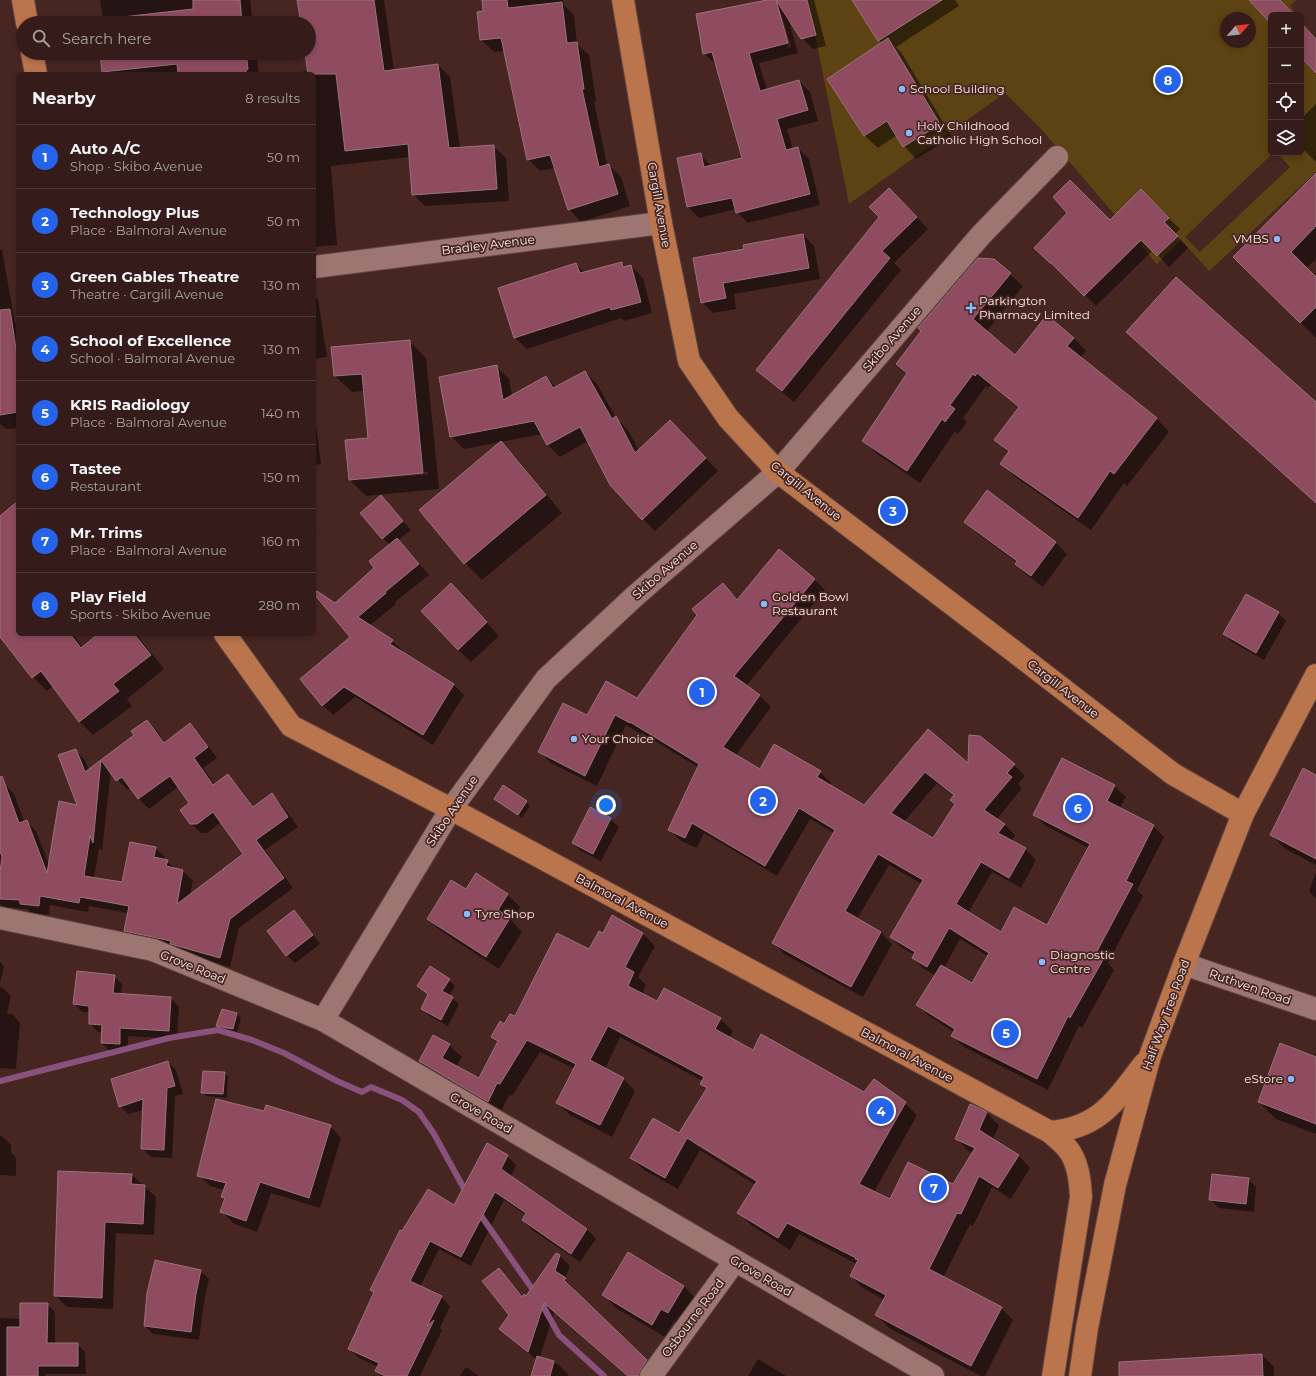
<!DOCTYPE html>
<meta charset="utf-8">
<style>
body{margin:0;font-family:Montserrat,sans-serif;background:#3d2523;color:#f1f3f6}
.controls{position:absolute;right:12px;top:12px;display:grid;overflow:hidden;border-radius:6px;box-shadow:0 2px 6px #0003}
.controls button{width:36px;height:36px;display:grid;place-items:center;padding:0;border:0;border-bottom:1px solid #4f3a39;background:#351c1a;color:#f1f3f6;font:20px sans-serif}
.compass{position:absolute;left:1220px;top:12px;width:36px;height:36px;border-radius:50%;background:#351c1a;box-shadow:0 2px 6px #0003;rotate:63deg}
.you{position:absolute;left:606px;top:805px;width:14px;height:14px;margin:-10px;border:3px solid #fff;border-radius:50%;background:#1a73e8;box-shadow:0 0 0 6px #1a73e833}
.badge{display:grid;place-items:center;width:26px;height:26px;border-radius:50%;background:#2563eb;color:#fff;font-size:13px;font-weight:700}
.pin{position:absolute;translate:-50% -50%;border:2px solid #fff;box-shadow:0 1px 4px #0006}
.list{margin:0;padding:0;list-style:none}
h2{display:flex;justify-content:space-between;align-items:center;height:52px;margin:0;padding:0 16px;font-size:17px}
h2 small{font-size:13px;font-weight:400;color:#aaa1a2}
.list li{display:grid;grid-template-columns:26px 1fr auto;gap:12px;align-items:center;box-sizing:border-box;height:64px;padding:0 16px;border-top:1px solid #4f3a39}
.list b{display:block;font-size:15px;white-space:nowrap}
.list p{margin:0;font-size:13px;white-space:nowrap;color:#aaa1a2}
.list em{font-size:13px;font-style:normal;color:#aaa1a2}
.icon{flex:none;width:22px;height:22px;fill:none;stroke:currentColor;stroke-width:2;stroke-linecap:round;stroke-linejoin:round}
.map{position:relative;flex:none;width:1316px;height:1376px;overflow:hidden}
.search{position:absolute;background:#351c1a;box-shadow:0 2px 6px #0003;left:16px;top:16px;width:300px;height:44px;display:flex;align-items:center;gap:10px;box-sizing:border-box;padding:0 14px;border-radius:22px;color:#aaa1a2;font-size:15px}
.panel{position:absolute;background:#351c1a;box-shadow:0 2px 6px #0003;left:16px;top:72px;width:300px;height:564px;border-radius:6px}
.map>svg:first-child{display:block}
.park{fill:#5d4313;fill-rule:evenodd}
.shadow{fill:#0007;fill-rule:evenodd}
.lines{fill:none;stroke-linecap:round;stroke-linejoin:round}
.stream{stroke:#88527c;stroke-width:6}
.building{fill:#8f4c61;stroke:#98727c;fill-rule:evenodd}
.minor-casing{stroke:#5e4340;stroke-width:24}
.major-casing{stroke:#5e4340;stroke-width:24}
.minor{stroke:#9d7671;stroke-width:22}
.major{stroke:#bb754c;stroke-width:22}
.poi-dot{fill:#8abafc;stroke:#472622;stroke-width:1.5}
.labels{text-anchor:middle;stroke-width:3.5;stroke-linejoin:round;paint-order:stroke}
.poi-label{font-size:12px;fill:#feece9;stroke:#472622;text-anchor:start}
.street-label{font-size:12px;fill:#feece9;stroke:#472622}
</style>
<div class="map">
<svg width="1316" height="1376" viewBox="0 0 1316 1376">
<rect width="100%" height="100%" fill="#472622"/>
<g class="park">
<path d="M808,0H1249L1271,24V153H1273L1185,237L1200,252L1290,167L1277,153H1301V57L1316,73V172L1209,271L1181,240L1157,264L1042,130L1005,93L849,204ZM1226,18H1250V42H1226ZM854,61L891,119L865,136L827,79ZM1141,190L1169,217L1164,222L1178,236L1157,256L1145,244Z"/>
<polygon points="1280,0 1296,0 1290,6 1297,15 1294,15"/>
</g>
<g class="shadow">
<polygon points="100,0 250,0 253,23 98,23 103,20"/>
<polygon points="298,0 384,0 394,70 438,65 450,77 460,148 493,146 506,158 509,201 425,206 413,194 410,157 331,166 337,245 314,247 314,74 289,74 289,73 309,71 306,53 309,53 309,23 302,23"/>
<polygon points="483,0 563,0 564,5 574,15 577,44 589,55 596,101 594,101 607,165 609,165 621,177 630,206 581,222 569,209 555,168 540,171 528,159 505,51 494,52 481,40 478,13 484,12"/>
<path d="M769,0H814L826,46L813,49L802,38L788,18L798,53L759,63L767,90L799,81L810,92L818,121L787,129L793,150L798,148L809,159L820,205L748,223L737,212L736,209L699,218L688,207L678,159L700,154L711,166L743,158L716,64H715L704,53ZM778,10H780L791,47L789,48Z"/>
<polygon points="853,0 955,0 959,6 896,47 901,52 952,137 916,159 904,146 897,135 878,148 865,136 828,79 882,44"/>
<polygon points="101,53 256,53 259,74 106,74 103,71"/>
<polygon points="1316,104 1316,162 1301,147 1301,119"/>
<polygon points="1316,175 1316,259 1306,268 1316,278 1316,338 1235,257"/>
<polygon points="1141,191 1180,229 1175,234 1188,248 1169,267 1153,250 1096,306 1063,273 1062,274 1046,259 1110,221"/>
<polygon points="901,201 928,229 894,263 901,270 794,402 769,381 757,370"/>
<polygon points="803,235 814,246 820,279 734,294 736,309 713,313 702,302 745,250"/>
<polygon points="0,249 2,250 15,323 18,325 18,428 6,429 0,424"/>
<polygon points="994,260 1023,286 986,332 1015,356 1048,317 1074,338 1086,351 1080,358 1157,419 1169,432 1127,486 1124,483 1091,530 1014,476 1001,464 1009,453 995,439 1019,408 991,385 988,388 986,386 963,418 967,422 958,434 955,431 920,483 876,453 864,441 907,374 897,364"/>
<polygon points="622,263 626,267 631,266 643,278 652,313 624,321 621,318 527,349 515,338 576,264 585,273"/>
<polygon points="314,296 318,299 327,357 314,359"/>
<path d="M409,341L426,358L439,489L366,496L350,480L369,439L364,391L352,392L335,376ZM428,472V474L363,480V478Z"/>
<polygon points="497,367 509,379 512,396 546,377 557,388 585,372 597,384 616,418 628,430 639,451 682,433 718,471 655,531 643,519 588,441 560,457 548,445 542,434 464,449 451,436"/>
<polygon points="314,424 316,425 321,464 314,465"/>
<polygon points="501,442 517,459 562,513 482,580 465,563 420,510"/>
<polygon points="381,497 411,530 398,540 429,575 395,602 396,604 369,626 392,641 403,651 402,653 454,685 464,695 433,745 355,697 333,715 323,705 352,637 335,604 376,568 390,545 383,538"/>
<polygon points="18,503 18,634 73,634 83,648 100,634 136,634 164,669 127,699 132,706 93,735 79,721 53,686 47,691 33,677 0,635 0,517"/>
<polygon points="966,521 1055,542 1067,554 1043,587 1027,575 1016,564 1017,563 977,533"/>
<polygon points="314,531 317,536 314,538"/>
<path d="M814,579L825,590L746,686L760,696L771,707L736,755L761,770L820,772L831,783L830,785L864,807L928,731L969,765H1014L1025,776L1018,784L1022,788L997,819L1004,824L1015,835L1011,842L1025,849L1036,860L1021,888L992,872L968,913L1001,933L1047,927L1089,848L1046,826L1034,815L1114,786L1126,797L1119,809L1153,826L1164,837L1137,890L1143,896L1108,963L1114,970L1082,1028L1079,1026L1048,1090L964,1047L953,1036L954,1032L929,1016L918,1005L936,976L924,969L913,958L915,955L902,948L891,937L922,884L889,865L857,919L881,932L892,944L863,997L784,954L773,942L834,833L810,819L777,876L704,833L697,848L681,841L670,830L699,768L642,733L641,734L626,725L597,786L551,763L540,752L587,717L637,699L723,584L738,600ZM937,783L954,796L956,804L933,839L904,822ZM960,939L988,956L972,985L944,968Z"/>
<polygon points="463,597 499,636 471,662 458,650"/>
<polygon points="1278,613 1286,621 1264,660 1232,642 1224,634"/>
<path d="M147,721L157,731L165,743L190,725L200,735L217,758L203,768L215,785L228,775L238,785L254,807L272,795L282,805L298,827L265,850L293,888L239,928L230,967L135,941L125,931L128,913L89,906L88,912L50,905L49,915L31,913L27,909L3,907L0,904V783L4,784L14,794L24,822L26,821L36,831L49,865L79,806L75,750L85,760L89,770L136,735ZM111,771L127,790L131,787L139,799L149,809L179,786L191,803V823L201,833H207L221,822L244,854L226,872L190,895L193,881L183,871L176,870L167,861L164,860L165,857L155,848L123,883L94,878L99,848L102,851Z"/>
<polygon points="1316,776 1316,865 1284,848 1271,834"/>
<polygon points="495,799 526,802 530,806 522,818"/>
<polygon points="610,819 619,827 601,861 581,851 573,843"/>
<polygon points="1316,872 1316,899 1309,891"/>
<polygon points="476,875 508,895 520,907 512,921 522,932 499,969 441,931 428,919 466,890"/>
<polygon points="294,912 302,920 320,944 295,963 287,955"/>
<path d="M612,917L643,934L655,946L638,977L646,985L642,994L658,1002L720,1019L733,1031L729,1038L753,1051L865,1094L905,1103L917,1115L874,1192L890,1201L953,1185L973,1153L968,1151L956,1138L971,1105L987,1113L999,1126L993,1139L1018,1155L1030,1168L1011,1199L992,1187L973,1226L970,1224L943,1278L1001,1308L1013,1320L985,1376H981L889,1328L877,1315L885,1300L863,1288L851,1276L857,1264L799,1234L790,1250L751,1225L739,1213L756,1185L700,1150L678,1189L644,1170L631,1158L680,1134L707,1090L701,1084L703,1081L620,1037L605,1069L623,1078L635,1091L612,1137L570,1115L557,1103L575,1069L540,1052L512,1096L510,1094L500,1113L432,1074L420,1061L449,1045L462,1057L456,1067L479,1079L498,1042L492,1036L515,1017L590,950L603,935ZM693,1141L762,1183L760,1185L693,1143Z"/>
<polygon points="0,962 4,966 0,983"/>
<polygon points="114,976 122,984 121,995 171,998 179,1007 177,1039 128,1036 128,1052 110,1051 102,1043 103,1032 98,1032 90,1024 90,1012 82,1012 74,1003"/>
<polygon points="449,980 455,986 449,996 459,1004 448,1026 428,1015 422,1009 429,995 418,986"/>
<polygon points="0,987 3,988 11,996 7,1014 12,1014 20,1023 16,1069 0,1068"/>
<polygon points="222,1010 237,1014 241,1018 237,1032 221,1030 217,1026"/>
<polygon points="1316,1058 1316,1134 1276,1119 1259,1102"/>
<polygon points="168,1062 176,1070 183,1094 175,1096 172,1158 151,1157 142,1148 144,1110 128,1114 120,1106"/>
<polygon points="224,1073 228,1077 227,1098 206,1096 202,1092"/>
<polygon points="265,1112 330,1126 341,1138 320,1208 271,1193 257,1232 233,1223 222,1212 226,1200 223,1196 225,1190 210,1186 199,1175"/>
<polygon points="0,1136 3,1137 11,1145 11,1152 16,1158 16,1176 0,1175"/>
<polygon points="507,1156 516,1165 511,1177 587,1229 596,1239 580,1262 532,1230 523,1220 526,1215 504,1200 471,1266 439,1249 420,1287 441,1297 450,1306 440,1328 442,1330 420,1376 381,1376 377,1371 378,1367 359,1358 349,1349 374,1293 371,1290 454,1206"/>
<polygon points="132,1175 156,1197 154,1235 116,1233 113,1309 67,1307 55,1295"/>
<polygon points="1248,1179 1256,1187 1254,1212 1219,1208 1210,1199"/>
<polygon points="628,1254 684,1286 696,1299 681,1325 674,1321 665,1337 616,1308 604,1295"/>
<polygon points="560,1256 570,1266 565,1279 575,1289 574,1290 657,1370 653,1376 628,1376 554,1312 540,1357 553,1361 560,1366 569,1375 568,1376 532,1376 537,1360 511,1338 501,1328 511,1315 499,1269 523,1297 526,1298"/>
<polygon points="200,1271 209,1279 204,1302 199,1340 153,1334 145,1326"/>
<polygon points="47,1304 55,1312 55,1344 77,1344 85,1352 86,1374 45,1374 45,1376 0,1376 0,1318 21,1319"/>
<polygon points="1262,1355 1274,1367 1274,1376 1139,1376"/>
<polygon points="758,1359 786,1376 748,1376"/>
<polygon points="466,1367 479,1376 460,1376"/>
</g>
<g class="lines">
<g class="stream">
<polyline points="0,1081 169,1038 218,1030 252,1040 284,1053 337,1081 362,1092 371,1087 402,1100 419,1112 434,1134 467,1194"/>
<polyline points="477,1210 538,1297 559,1335 604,1376"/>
</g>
</g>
<g class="building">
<polygon points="193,0 240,0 242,23 97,23 96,20 193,9"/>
<polygon points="297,0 374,0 384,71 438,64 449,148 494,145 497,189 412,195 408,144 345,151 336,74 308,74 305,53 309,53 309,23 301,23"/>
<polygon points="482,0 507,0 508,8 562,2 567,43 577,42 584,89 582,89 599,167 609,164 618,194 568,210 550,155 527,160 501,38 480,40 477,12 483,11"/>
<polygon points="767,0 776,0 788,43 749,53 760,91 799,80 808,110 777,119 786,150 798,147 810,194 736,213 732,198 687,207 677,158 701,153 704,167 742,158 712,52 703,54 696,14"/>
<polygon points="776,0 807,0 816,35 801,39"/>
<polygon points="852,0 942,0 878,41"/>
<polygon points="1249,0 1280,0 1294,15 1271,15 1271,24"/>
<polygon points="1301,23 1316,39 1316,73 1301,57"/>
<polygon points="888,38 940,124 903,147 887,121 864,136 827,79"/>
<polygon points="100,53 246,53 248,69 246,70 246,74 178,74 177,64 102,72"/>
<polygon points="1316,173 1316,226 1291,252 1316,277 1316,307 1300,323 1233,257"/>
<polygon points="1070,180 1110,220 1141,189 1169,218 1164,222 1178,236 1157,256 1141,240 1084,296 1051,263 1050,263 1034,248 1067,213 1053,197"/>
<polygon points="889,188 917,217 882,251 890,258 782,391 756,370 879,217 869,207"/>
<polygon points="803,234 809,268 723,283 726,298 701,303 693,258 744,249 743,245"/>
<polygon points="978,258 994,259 1011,273 973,319 1015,355 1047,315 1074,338 1067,346 1157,418 1114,474 1110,471 1078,518 1000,464 1009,451 994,440 1019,407 977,373 975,376 973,374 950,405 955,409 945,422 942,419 907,471 862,441 907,373 896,364 921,331 918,328"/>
<polygon points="622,262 623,267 631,265 641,302 611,310 610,307 514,338 498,288 576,263 580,273"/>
<polygon points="1176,277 1316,402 1316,503 1126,332"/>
<polygon points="10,309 18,362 18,412 0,415 0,310"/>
<polygon points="410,340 423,473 349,480 345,440 368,438 362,374 334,376 331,347"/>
<polygon points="497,365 503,400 546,376 553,388 585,371 612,419 616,416 635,453 670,420 706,458 642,520 610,485 580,427 547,445 534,421 450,437 439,377"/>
<polygon points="501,441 546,495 464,564 419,510"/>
<polygon points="987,490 1056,542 1031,576 1015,564 1017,561 964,522"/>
<polygon points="381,495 403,521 382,539 360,513"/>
<polygon points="18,501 18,634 70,634 81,648 98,634 134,634 151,655 113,684 119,691 79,722 41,671 32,678 0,637 0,516"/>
<polygon points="397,538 419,564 385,592 386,593 358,617 393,640 390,644 454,684 423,735 344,687 322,706 300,679 350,637 314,594 317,591 335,603 374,568 369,561"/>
<path d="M779,549L815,579L734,676L760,695L723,747L760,769L774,744L821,771L817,777L864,805L928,729L968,763L969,735L980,736L1015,764L1007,773L1012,777L984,810L1005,824L998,833L1026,848L1009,878L981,862L956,904L1001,932L1014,907L1047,925L1090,844L1033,815L1062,758L1115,785L1107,801L1154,825L1126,881L1133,884L1096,953L1104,958L1070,1018L1068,1016L1037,1079L951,1036L955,1029L916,1005L941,965L972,983L989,953L949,928L927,967L912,958L915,952L890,937L923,880L878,854L845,911L881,932L851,987L772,943L808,876L835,830L799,808L765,866L692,823L685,838L668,830L699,764L630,722V723L615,715L585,776L538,752L563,703L587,715L606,681L637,698L697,615L692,609L723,583L737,600ZM925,772L954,795L950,800L955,804L933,838L891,813Z"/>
<polygon points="451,583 487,622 458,650 421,611"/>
<polygon points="1246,594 1279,612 1256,653 1223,634"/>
<path d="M147,720L164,743L190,723L208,747L194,758L213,785L228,774L253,807L272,793L288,817L256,840L284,878L230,919L220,958L174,945L170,944L171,941L124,931L129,906L80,897L79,903L40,896L39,906L20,904V900L0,899V872L2,856L0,852V777L2,776L19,823L27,820L47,873L59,801L77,805L58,755L76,749L85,772L134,735L131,731ZM101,760L116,781L122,777L138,799L170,776L189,803L180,810L190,824H197L213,812L243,854L223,869L224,870H222L177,904L183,870L166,866L168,860L154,857L156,847L130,842L122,882L84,876L90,836L93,843Z"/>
<polygon points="1303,768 1316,775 1316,859 1270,835"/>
<polygon points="503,785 527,801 518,815 494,799"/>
<polygon points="590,807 611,818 593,854 572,843"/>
<polygon points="476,873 508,894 498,910 510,918 486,957 427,919 451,880 466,889"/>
<polygon points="294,910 313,935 286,956 267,931"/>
<polygon points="612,915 643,933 625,967 634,972 628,986 657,1001 664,988 721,1018 715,1029 753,1050 761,1034 864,1092 874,1079 906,1102 859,1184 890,1199 908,1162 953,1184 975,1148 955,1139 970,1104 987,1112 979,1130 1019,1155 998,1188 979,1176 961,1214 957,1213 929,1269 1002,1307 971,1366 875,1315 886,1295 850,1276 858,1260 855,1259 856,1258 787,1223 778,1238 737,1213 757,1181 687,1138 665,1178 630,1158 653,1118 679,1133 707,1088 700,1084 704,1077 608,1026 590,1060 624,1078 600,1125 556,1103 576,1064 527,1040 500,1084 497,1083 488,1102 419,1061 433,1035 450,1044 442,1058 479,1078 498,1041 491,1037 500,1021 504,1024 510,1014 515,1016 557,933 589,949 599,931 603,933"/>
<polygon points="430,966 450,979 442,991 453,997 441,1020 421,1009 428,994 417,986"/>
<polygon points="77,971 115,975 113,993 171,997 169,1031 120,1028 120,1044 101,1043 102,1025 89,1024 89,1006 73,1004"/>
<polygon points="222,1009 237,1013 233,1029 216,1026"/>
<polygon points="1280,1043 1316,1057 1316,1124 1258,1102"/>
<polygon points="168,1061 175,1086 167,1088 164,1150 141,1149 143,1099 119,1107 111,1079"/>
<polygon points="203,1071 225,1072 223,1094 201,1093"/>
<polygon points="216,1099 264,1111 266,1105 331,1125 309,1198 260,1182 246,1221 220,1212 225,1198 221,1197 226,1183 197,1176"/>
<polygon points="487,1143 508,1155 501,1169 587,1229 571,1254 522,1220 526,1213 495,1192 461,1257 430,1241 410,1281 442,1296 427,1326 434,1320 407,1376 385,1376 375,1371 379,1363 348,1349 374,1292 370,1290 400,1230 402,1231 428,1189 454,1205"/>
<polygon points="58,1171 132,1174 131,1184 145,1185 143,1224 105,1222 102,1298 54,1296"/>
<polygon points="1212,1174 1249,1178 1246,1204 1209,1200"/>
<polygon points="628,1252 684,1286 668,1313 661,1309 652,1325 602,1295"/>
<polygon points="556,1253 560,1255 555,1271 566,1278 564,1280 647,1360 641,1369 639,1376 628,1376 544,1303 528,1352 499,1329 509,1315 482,1281 499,1268 522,1297 524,1294 526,1296"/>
<polygon points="155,1260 201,1270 196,1294 191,1332 144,1326 147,1293"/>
<polygon points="20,1303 48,1303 47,1343 78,1343 78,1366 38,1366 38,1376 7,1376 7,1327 20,1327"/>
<polygon points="1262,1354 1263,1376 1119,1376 1119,1362"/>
<polygon points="537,1356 554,1361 550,1376 531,1376"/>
</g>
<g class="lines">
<g class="minor-casing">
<g id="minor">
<polyline points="314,267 661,223"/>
<polyline points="0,918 153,950 323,1020 933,1376"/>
<polyline points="1184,964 1316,1009"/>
<polyline points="323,1020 451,809 546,679 635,596 778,472 981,235 1057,157"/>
<polyline points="651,1376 735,1261"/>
</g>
</g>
<g class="major-casing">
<g id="major">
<polyline points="23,0 27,23"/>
<polyline points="623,0 661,223 689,361 728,418 778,472 1007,646 1173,774 1243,814"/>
<polyline points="32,53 36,74"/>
<path d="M225,634L291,726L451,809L1050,1132C1056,1137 1062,1142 1067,1148C1078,1161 1080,1180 1081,1197L1053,1376"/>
<path d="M1050,1132C1100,1128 1115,1101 1144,1064"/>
<polyline points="1080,1376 1087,1328 1115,1185 1150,1056 1184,964 1243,814 1316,675"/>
</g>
</g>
<use href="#minor" class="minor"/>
<use href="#major" class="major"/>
</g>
<g class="poi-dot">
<circle cx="902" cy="89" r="4"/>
<circle cx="909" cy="133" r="4"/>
<circle cx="1277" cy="239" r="4"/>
<path d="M969 302h4v4h4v4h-4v4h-4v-4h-4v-4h4z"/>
<circle cx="764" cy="604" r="4"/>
<circle cx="574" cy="739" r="4"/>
<circle cx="467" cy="914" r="4"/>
<circle cx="1042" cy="962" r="4"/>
<circle cx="1291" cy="1079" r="4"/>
</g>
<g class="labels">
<g class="poi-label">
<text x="910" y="93">School Building</text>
<text x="917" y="130">Holy Childhood<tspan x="917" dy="14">Catholic High School</tspan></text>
<text x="1269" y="243" text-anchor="end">VMBS</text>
<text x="979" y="305">Parkington<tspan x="979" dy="14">Pharmacy Limited</tspan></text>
<text x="772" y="601">Golden Bowl<tspan x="772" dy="14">Restaurant</tspan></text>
<text x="582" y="743">Your Choice</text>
<text x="475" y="918">Tyre Shop</text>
<text x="1050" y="959">Diagnostic<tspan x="1050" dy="14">Centre</tspan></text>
<text x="1283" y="1083" text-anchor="end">eStore</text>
</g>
<g class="street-label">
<text transform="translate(659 205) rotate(80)" y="4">Cargill Avenue</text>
<text transform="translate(488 245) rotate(-7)" y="4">Bradley Avenue</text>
<text transform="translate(892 339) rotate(-49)" y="4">Skibo Avenue</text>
<text transform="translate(806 491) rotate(39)" y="4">Cargill Avenue</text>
<text transform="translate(665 570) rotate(-41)" y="4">Skibo Avenue</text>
<text transform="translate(1063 689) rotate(38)" y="4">Cargill Avenue</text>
<text transform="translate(452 811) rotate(-56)" y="4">Skibo Avenue</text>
<text transform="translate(622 901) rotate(28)" y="4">Balmoral Avenue</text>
<text transform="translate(193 967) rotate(22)" y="4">Grove Road</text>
<text transform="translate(1250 987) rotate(19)" y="4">Ruthven Road</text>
<text transform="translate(1166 1015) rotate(-70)" y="4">Half Way Tree Road</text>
<text transform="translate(907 1055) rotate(28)" y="4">Balmoral Avenue</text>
<text transform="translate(481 1113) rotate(30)" y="4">Grove Road</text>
<text transform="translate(761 1276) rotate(30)" y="4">Grove Road</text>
<text transform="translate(693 1318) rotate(-53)" y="4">Osbourne Road</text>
</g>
</g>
</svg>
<div class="controls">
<button>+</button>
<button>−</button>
<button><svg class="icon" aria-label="locate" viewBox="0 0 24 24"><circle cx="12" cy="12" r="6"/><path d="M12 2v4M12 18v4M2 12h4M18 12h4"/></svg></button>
<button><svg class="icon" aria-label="layers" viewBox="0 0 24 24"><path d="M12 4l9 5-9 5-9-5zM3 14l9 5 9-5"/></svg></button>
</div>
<svg class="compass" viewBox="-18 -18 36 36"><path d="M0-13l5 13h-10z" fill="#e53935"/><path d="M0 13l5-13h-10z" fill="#aaa1a2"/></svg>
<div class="you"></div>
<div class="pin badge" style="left:702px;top:692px">1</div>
<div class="pin badge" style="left:763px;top:801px">2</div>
<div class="pin badge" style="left:893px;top:511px">3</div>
<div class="pin badge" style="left:881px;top:1111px">4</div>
<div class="pin badge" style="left:1006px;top:1033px">5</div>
<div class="pin badge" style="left:1078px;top:808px">6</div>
<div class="pin badge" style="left:934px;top:1188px">7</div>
<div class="pin badge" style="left:1168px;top:80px">8</div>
<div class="search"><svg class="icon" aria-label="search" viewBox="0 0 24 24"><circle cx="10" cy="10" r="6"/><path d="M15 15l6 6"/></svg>Search here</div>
<section class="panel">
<h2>Nearby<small>8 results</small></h2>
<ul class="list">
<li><span class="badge">1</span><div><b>Auto A/C</b><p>Shop · Skibo Avenue</p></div><em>50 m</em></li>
<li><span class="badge">2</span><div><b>Technology Plus</b><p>Place · Balmoral Avenue</p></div><em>50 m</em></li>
<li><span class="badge">3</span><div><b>Green Gables Theatre</b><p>Theatre · Cargill Avenue</p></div><em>130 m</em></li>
<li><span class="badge">4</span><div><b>School of Excellence</b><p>School · Balmoral Avenue</p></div><em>130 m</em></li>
<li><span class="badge">5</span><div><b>KRIS Radiology</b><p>Place · Balmoral Avenue</p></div><em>140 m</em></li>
<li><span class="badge">6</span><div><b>Tastee</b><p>Restaurant</p></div><em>150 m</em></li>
<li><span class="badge">7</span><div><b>Mr. Trims</b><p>Place · Balmoral Avenue</p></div><em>160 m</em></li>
<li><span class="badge">8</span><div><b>Play Field</b><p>Sports · Skibo Avenue</p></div><em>280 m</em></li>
</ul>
</section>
</div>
